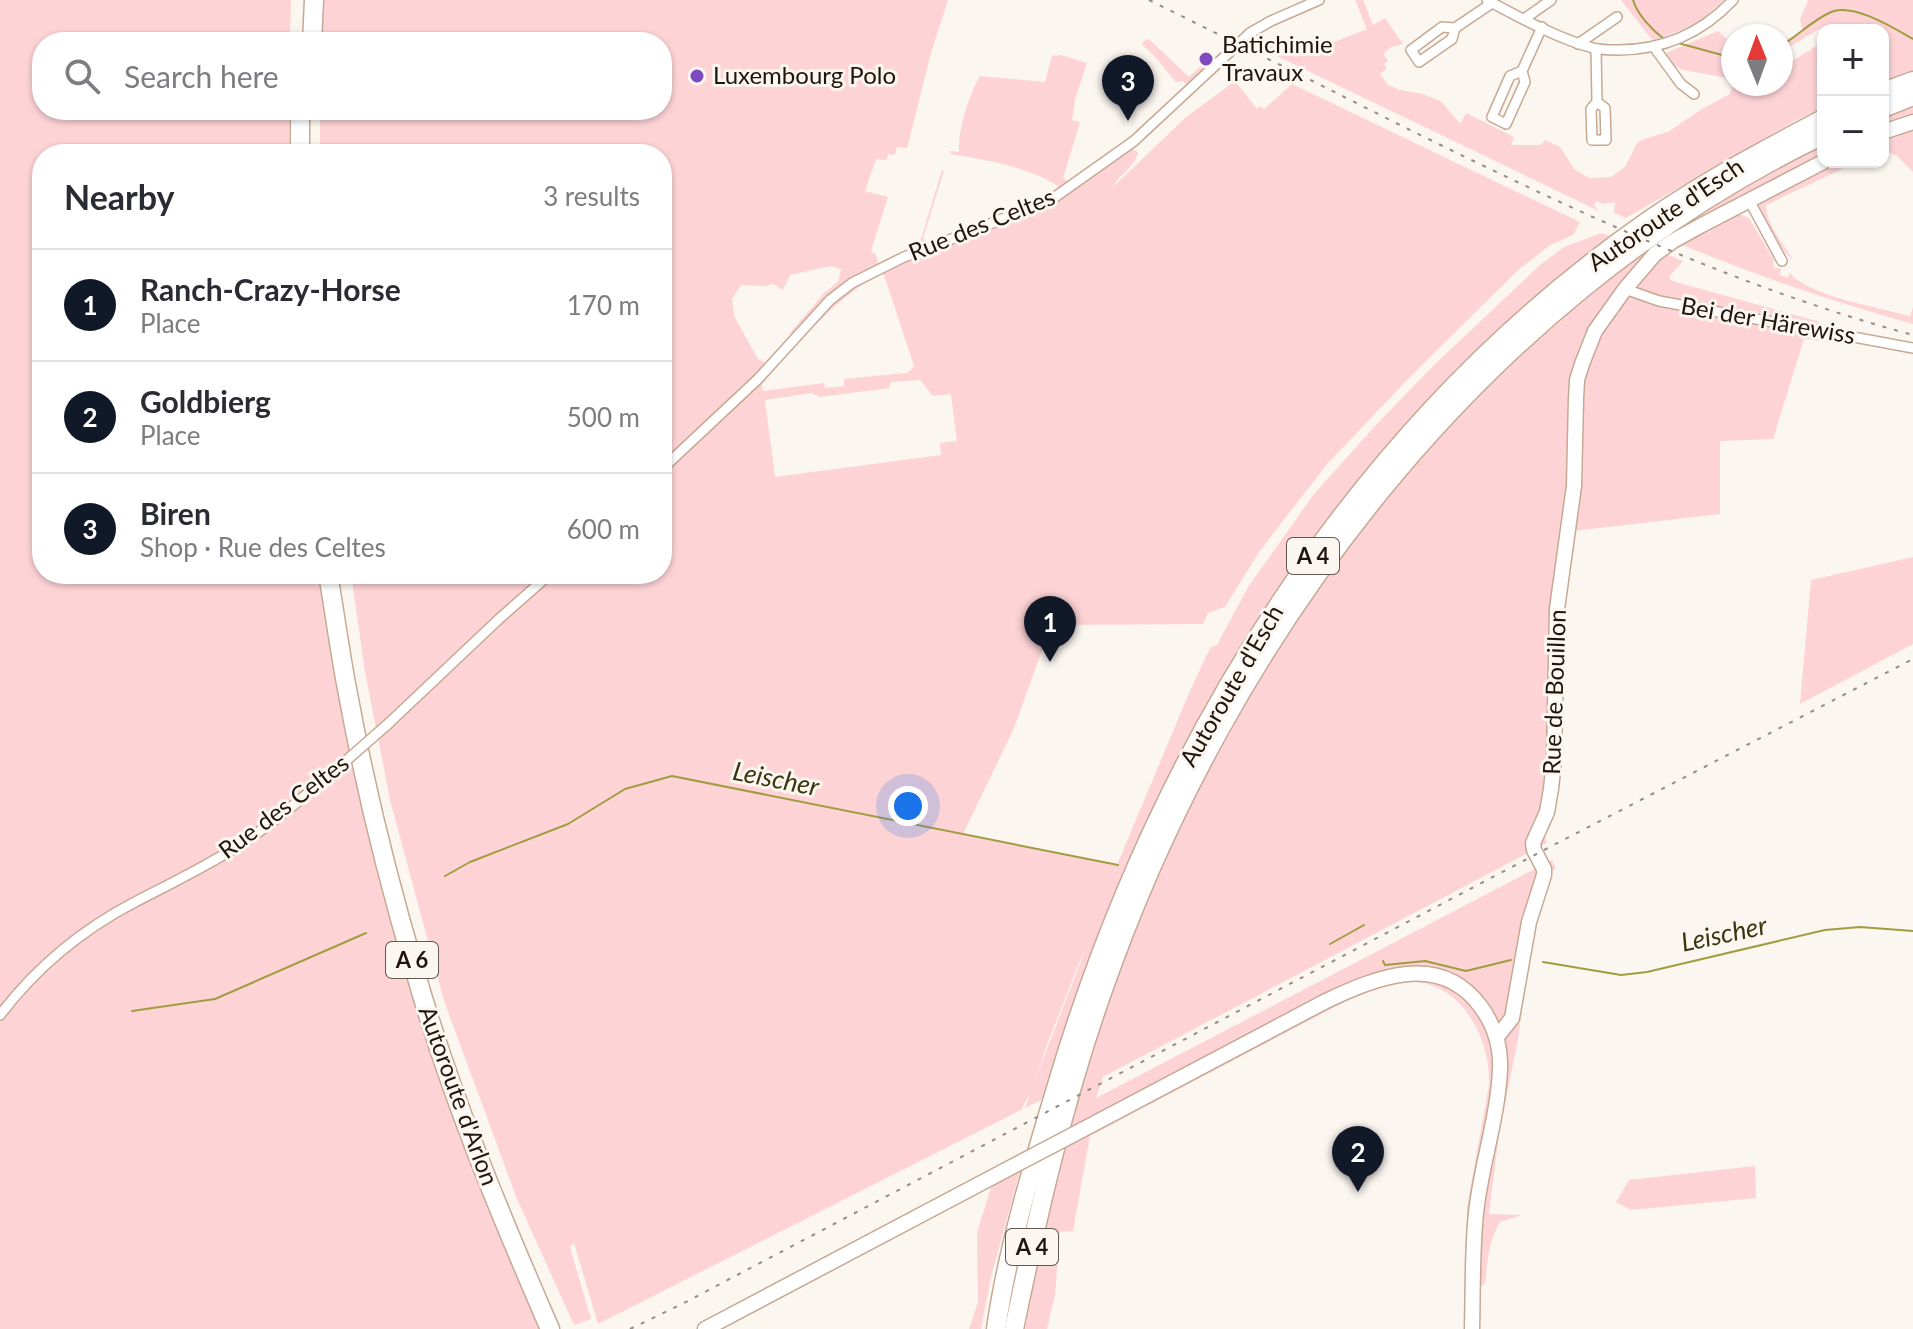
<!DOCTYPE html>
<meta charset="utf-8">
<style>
body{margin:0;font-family:Lato,sans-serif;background:#f7f7f7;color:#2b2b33}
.controls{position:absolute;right:24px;top:24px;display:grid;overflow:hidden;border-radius:16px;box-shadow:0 2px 6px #0004}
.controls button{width:72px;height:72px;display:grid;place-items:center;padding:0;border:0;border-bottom:2px solid #e1e1e2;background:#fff;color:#2b2b33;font:40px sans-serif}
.compass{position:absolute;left:1721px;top:24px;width:72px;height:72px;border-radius:50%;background:#fff;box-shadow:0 2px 6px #0004;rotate:359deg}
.you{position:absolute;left:908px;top:806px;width:28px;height:28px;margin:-20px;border:6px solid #fff;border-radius:50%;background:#1a73e8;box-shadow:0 0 0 12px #1a73e833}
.badge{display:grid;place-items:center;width:52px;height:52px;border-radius:50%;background:#111827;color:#fff;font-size:26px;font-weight:700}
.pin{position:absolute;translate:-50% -66px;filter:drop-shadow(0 2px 4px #0008)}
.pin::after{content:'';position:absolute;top:42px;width:28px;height:24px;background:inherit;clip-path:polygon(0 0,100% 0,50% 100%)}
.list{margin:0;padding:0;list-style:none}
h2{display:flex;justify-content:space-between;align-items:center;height:104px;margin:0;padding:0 32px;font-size:34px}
h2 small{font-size:26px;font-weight:400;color:#7c7c81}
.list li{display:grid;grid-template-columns:52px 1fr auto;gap:24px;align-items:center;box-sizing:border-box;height:112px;padding:0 32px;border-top:2px solid #e1e1e2}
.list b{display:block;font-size:30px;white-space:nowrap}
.list p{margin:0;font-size:26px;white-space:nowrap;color:#7c7c81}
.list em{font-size:26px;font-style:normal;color:#7c7c81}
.icon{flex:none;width:44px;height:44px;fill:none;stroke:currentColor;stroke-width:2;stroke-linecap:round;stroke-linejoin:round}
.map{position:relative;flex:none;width:1913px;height:1329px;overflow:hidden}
.search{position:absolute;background:#fff;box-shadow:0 2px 6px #0004;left:32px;top:32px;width:640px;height:88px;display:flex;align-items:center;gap:20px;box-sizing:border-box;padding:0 28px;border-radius:32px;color:#7c7c81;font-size:30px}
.panel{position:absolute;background:#fff;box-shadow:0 2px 6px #0004;left:32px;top:144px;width:640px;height:440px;border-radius:32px}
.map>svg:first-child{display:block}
.green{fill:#fdd3d6;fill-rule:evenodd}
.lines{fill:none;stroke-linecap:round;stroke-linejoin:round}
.stream{stroke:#a09d41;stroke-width:2}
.street-casing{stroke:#c6a993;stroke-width:12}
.secondary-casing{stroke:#c6a993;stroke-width:17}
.highway-casing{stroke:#c6a993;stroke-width:21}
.street{stroke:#fff;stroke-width:9}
.secondary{stroke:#fff;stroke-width:14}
.highway{stroke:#fff;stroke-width:18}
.rail{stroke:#948c86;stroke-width:2;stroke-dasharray:4 8;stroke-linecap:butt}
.street-bridge-casing{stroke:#c6a993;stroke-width:12;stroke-linecap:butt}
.secondary-bridge-casing{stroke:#c6a993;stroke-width:17;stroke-linecap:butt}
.street-bridge{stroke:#fff;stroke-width:9}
.secondary-bridge{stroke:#fff;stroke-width:14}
.poi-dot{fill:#7f49c0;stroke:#fcf6f1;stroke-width:3}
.labels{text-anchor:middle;stroke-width:6;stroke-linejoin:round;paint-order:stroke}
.shield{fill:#fcf6f1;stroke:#615851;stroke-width:2}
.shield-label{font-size:22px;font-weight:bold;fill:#1f150d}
.poi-label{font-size:24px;fill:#1f150d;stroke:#fcf6f1;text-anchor:start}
.street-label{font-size:24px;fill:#1f150d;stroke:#fcf6f1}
.water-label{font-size:26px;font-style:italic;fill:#37360e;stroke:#fcf6f1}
</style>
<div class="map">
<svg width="1913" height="1329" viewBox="0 0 1913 1329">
<rect width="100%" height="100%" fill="#fcf6f1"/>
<g class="green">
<polygon points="0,0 291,0 290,42 42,42 42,110 289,110 289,154 42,154 42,574 319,574 349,750 378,873 406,975 461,1140 539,1329 0,1329"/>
<path d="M323,0H948L931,53L907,148L897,147L895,155L888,154L887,160L876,159L865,191L888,197L871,251L876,255L878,263L905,251L904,256L923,249L920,245L916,246L913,243L921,239L942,170L944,171L923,238L927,242L1030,202L1059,187C1034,168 982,159 951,154L950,151L959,152C958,129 969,95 980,76L1045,82L1052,56L1061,55L1087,63L1075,99L1072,120L1080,122L1063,178L1067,181L1070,187L1134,141L1132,149L1138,152C1136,167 1118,175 1113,187L1185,118L1235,81L1257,109L1260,106L1264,109L1292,84L1580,222L1573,235L1550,245L1517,271L1409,378L1327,464L1259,552L1225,607L1208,613L1203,624L1048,625L1049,631L1014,728L963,834L1117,865L1189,693L1210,648L1217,645L1248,587L1314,494L1375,426L1434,365L1540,265L1564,247L1601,233L1610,236L1456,370L1292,565L1208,702L1129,865L1043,1099L1025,1108L1031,1091L1021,1110L598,1324L574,1243L570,1247L591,1319L574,1325L517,1199L444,1001L390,800L365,672L351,574H662V154H320V110H662V42H321ZM830,266L841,269L838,282L824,293L790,333L791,335L772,356L777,357L770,365L758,359L734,316L732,299L741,285L765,286L773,284L783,290L790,275ZM879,274H883L886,281L914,366L911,370L906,373L844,379V386L825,388L824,383L763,391L762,384C798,343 831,302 879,274ZM920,380L933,396L951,394L957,441L940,443L941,455L775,477L765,400L811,393L820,397L889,388L891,382ZM1083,953H1084L1034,1083L1048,1042Z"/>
<polygon points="1355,0 1363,0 1373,25 1385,18 1403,44 1391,47 1385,52 1384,55 1388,61 1384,64 1387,68 1380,74 1388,85 1400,90 1423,94 1442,102 1460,124 1466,113 1514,137 1511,145 1541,145 1545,140 1560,147 1575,170 1590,178 1611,177 1625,167 1637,143 1644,139 1668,132 1702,109 1730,94 1733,84 1781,84 1781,68 1823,42 1823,108 1796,120 1626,218 1614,213 1615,202 1603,204 1597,201 1594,205 1599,211 1250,43 1259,38 1296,57 1367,29"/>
<polygon points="1621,0 1724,0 1697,24 1653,41"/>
<polygon points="1808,0 1913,0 1913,71 1883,82 1883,30 1837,30 1826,25 1781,52 1781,42 1803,32 1800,20"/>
<polygon points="1718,31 1733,45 1733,79 1683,70 1668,62 1666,53"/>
<path d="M1149,39L1189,77L1211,56L1213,60L1186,84L1183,81L1176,82C1165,70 1156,55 1142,45L1144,41Z"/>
<polygon points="1913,104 1913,117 1883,127 1883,116"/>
<polygon points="1913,127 1913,172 1896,155 1883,151 1883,137"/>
<polygon points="1823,143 1823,156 1688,227 1663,237 1724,197"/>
<path d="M1833,162H1857L1766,205C1766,224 1784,245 1794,261C1784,252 1756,219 1760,204C1762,199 1765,198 1769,195Z"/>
<path d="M1734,215H1742L1749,218L1774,260L1773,267L1781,269L1780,275L1788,278L1790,273C1808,296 1881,308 1910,316L1913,307V324C1834,302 1755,275 1680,244Z"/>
<path d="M1650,247L1683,261L1669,277L1672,281L1817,321L1844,339V344L1804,339L1773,439L1720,441V514L1573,531L1561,609L1557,790L1550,827L1545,835L1547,843L1103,1077L1096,1098L1552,860L1556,869L1551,871L1534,921L1518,1039L1499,1134L1489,1214L1522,1215L1500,1222C1488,1241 1488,1262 1485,1283L1473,1294H1466L1467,1207L1489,1085C1491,1038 1460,978 1405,982C1378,984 1353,998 1329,1010L1090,1136L1073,1231L1060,1232L1055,1295L1047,1329H1025L1057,1169L1098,1030L1127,951L1177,833L1214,758L1276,649L1338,558L1400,480L1460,412L1585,296Z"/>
<polygon points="1913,557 1913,644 1800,704 1811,580"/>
<polygon points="1755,1166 1756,1198 1631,1210 1616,1202 1629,1180"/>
<polygon points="1020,1171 991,1277 981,1329 969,1329 978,1302 977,1232 993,1182"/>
</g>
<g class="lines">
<g class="stream">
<path d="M1633,0C1637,14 1652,30 1664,39"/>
<polyline points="1678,43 1733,58"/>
<path d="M1781,46C1797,36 1812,21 1829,13C1851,1 1894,28 1913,39"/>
<polyline points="445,876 470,862 568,824 625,789 672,776 1118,865"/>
<polyline points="1330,944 1364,925"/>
<polyline points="1383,961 1385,965 1425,961 1466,971 1511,960"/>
<polyline points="1543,962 1621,975 1647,972 1825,930 1860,927 1913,931"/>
<polyline points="132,1011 215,999 366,933"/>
</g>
<g class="street-casing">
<g id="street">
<path d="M1487,0C1519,17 1558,39 1593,48C1601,50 1610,50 1618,50C1663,50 1702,33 1733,0"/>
<polyline points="1524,19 1551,0"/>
<polyline points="1455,28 1442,27 1411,50 1419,62 1452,39 1455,28 1492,3"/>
<polyline points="1578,44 1617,17"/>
<polyline points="1654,47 1681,84 1694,94"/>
<polyline points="1596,49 1597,102 1591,109 1592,140 1606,140 1605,108 1597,102"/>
<polyline points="1522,71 1525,82 1506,124 1492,117 1510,76 1522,71 1542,27"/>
<polyline points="1749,200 1782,261"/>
<polyline points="1625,289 1659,301 1913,348"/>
<polyline points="662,469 758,379 830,300 852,283 904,257 973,231 1055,197 1134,141 1250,33 1271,21 1319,0"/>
<polyline points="389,723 499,619 550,574"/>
<path d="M0,1015C36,968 83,929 135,902C170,884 205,867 238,846C274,823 307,794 339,767"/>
</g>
</g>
<g class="secondary-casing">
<g id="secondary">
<polyline points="1883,132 1913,122"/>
<polyline points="1497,1037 1512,1018 1529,922 1544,875 1544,869 1534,850 1533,843 1547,812 1551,789 1554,761 1557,609 1574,486 1576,399 1577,380 1582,364 1595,331 1625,289 1655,254 1673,241 1700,226 1823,162"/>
<path d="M1082,1130L1326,1001C1377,977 1440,951 1481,1007C1494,1025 1501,1046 1500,1069C1498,1118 1481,1165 1476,1213C1472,1252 1473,1291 1472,1329"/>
<polyline points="705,1329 1004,1171"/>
</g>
</g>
<g class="highway-casing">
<g id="highway">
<polyline points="312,42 314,0"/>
<polyline points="1883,92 1913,81"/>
<polyline points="1883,108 1913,96"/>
<polyline points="300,154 300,110"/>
<path d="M328,574C335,614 340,654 348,694C365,787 388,880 415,971C450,1094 499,1212 550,1329"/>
<path d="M996,1329C1008,1246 1033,1165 1057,1085C1158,745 1356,423 1651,219C1706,181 1764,150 1823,119"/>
<path d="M1014,1329C1038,1213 1064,1099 1104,987C1228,634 1480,299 1823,135"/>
</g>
</g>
<use href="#street" class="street"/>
<use href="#secondary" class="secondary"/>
<use href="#highway" class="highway"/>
<g class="rail">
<path d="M1149,0C1234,42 1319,84 1404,127C1568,208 1735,287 1913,335"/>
<polyline points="630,1329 684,1303 1546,849 1913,659"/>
</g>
<g class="street-bridge-casing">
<polyline id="street-bridge" points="339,767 389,723"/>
</g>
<g class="secondary-bridge-casing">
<polyline id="secondary-bridge" points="1004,1171 1082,1130"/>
</g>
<use href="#street-bridge" class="street-bridge"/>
<use href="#secondary-bridge" class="secondary-bridge"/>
</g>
<g class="poi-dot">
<circle cx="1206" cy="59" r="8"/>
<circle cx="697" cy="76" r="8"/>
</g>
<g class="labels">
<g class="shield">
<rect x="1287" y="538" width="52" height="36" rx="6"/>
<rect x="386" y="942" width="52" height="36" rx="6"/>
<rect x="1006" y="1229" width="52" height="36" rx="6"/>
</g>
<g class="shield-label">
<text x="1313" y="564">A 4</text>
<text x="412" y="968">A 6</text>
<text x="1032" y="1255">A 4</text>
</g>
<g class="poi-label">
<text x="1222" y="53">Batichimie<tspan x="1222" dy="28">Travaux</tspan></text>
<text x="713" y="84">Luxembourg Polo</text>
</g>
<g class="street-label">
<text transform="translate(1666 215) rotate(-34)" y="8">Autoroute d'Esch</text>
<text transform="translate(982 225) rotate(-22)" y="8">Rue des Celtes</text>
<text transform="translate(1768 321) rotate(10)" y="8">Bei der Härewiss</text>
<text transform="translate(1232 686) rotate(-60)" y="8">Autoroute d'Esch</text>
<text transform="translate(1555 692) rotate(-88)" y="8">Rue de Bouillon</text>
<text transform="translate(284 807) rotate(-37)" y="8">Rue des Celtes</text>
<text transform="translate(458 1096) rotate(70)" y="8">Autoroute d'Arlon</text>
</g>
<g class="water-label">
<text transform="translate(776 779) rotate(11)" y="9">Leischer</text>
<text transform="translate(1724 934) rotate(-12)" y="9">Leischer</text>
</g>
</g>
</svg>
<div class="controls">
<button>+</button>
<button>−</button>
</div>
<svg class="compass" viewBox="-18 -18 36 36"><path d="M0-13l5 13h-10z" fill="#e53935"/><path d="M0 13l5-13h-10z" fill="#7c7c81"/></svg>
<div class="you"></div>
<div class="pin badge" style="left:1050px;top:662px">1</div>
<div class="pin badge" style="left:1358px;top:1192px">2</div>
<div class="pin badge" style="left:1128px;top:121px">3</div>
<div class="search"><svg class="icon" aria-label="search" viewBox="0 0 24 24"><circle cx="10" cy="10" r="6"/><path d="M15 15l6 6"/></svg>Search here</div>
<section class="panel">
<h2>Nearby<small>3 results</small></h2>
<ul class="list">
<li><span class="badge">1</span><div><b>Ranch-Crazy-Horse</b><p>Place</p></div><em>170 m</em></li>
<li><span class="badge">2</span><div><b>Goldbierg</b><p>Place</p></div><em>500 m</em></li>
<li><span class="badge">3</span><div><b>Biren</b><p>Shop · Rue des Celtes</p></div><em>600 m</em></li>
</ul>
</section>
</div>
